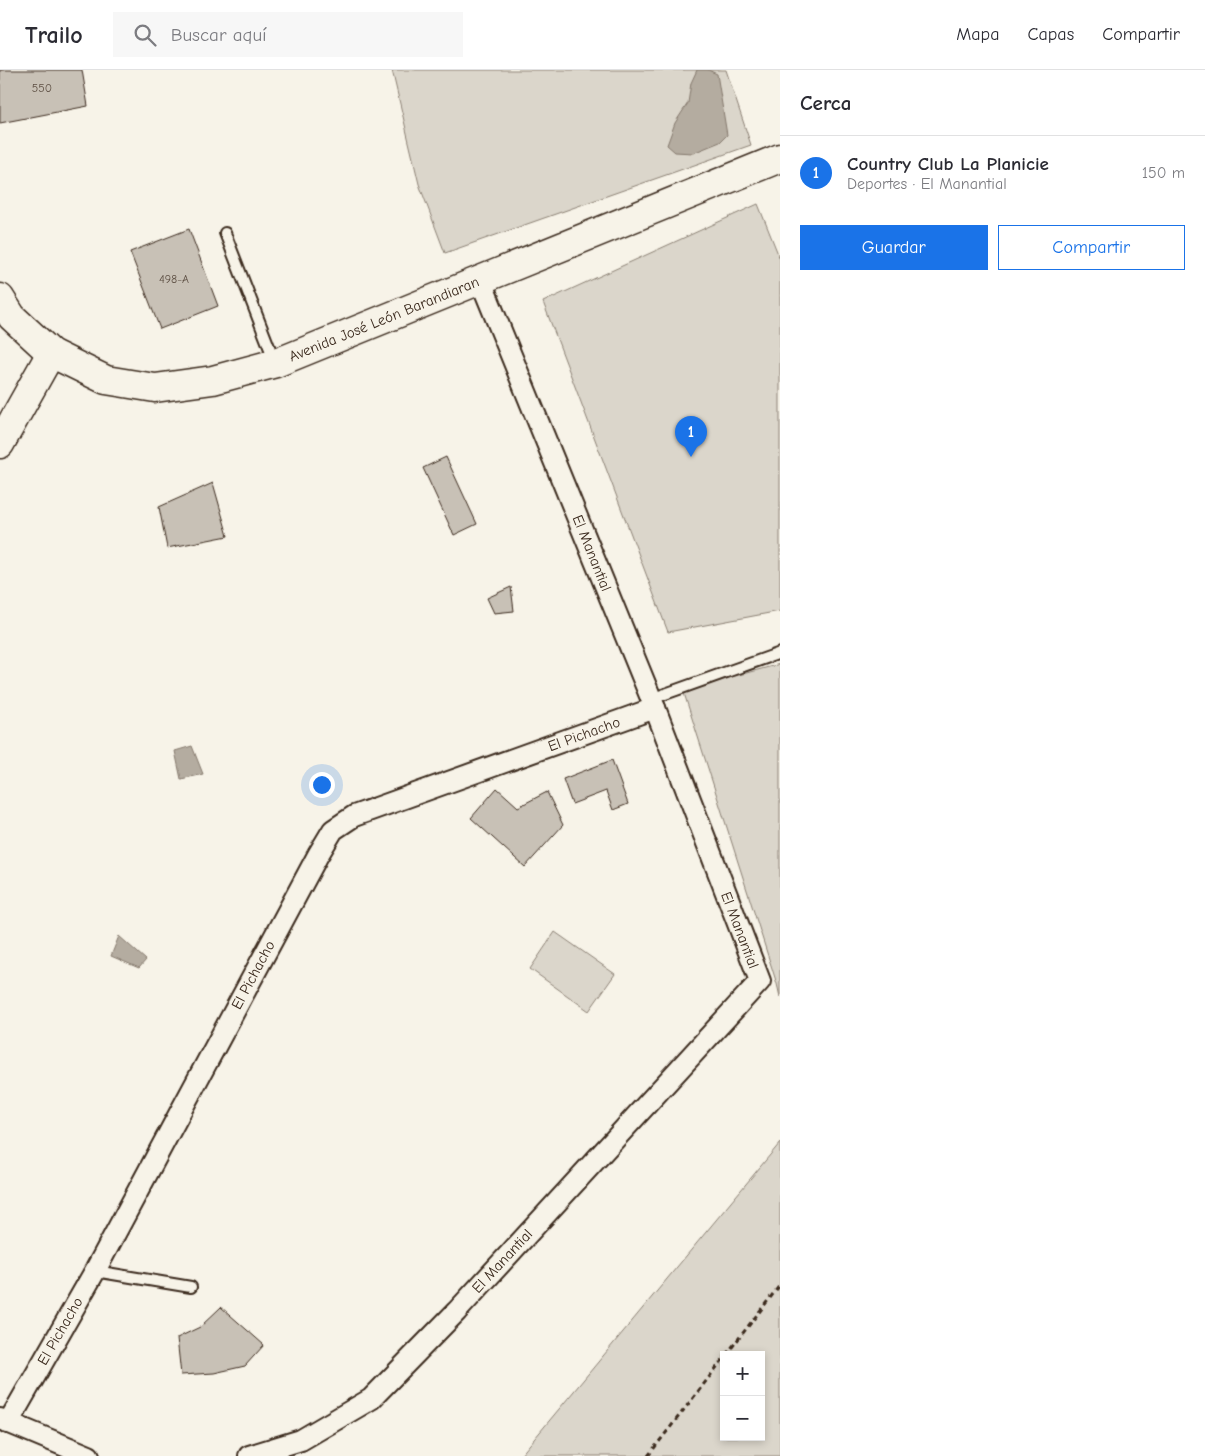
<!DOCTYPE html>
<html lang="es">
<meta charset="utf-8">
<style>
body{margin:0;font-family:"Comic Neue",sans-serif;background:#f7f7f7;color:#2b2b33}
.controls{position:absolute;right:15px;bottom:15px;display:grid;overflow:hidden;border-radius:0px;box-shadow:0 2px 8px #0003}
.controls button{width:45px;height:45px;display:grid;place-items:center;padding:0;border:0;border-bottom:1px solid #e1e1e2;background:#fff;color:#2b2b33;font:25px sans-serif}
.you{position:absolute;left:321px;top:714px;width:18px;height:18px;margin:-12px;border:4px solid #fff;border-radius:50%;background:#1a73e8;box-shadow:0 0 0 8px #1a73e833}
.badge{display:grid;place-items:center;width:32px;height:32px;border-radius:50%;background:#1a73e8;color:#fff;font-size:16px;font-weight:700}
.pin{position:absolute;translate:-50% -41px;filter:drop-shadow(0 1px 2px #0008)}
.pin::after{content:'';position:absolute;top:26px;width:18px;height:15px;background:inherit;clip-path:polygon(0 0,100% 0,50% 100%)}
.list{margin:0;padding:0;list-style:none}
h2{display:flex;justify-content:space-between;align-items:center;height:65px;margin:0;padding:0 20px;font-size:21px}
h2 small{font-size:16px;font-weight:400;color:#7c7c81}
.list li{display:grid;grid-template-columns:32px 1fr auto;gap:15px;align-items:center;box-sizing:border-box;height:75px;padding:0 20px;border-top:1px solid #e1e1e2}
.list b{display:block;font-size:19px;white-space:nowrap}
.list p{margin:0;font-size:16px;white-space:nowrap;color:#7c7c81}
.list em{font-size:16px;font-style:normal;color:#7c7c81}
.actions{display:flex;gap:10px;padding:15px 20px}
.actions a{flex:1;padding:11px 0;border:1px solid #1a73e8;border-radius:0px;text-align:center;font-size:18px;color:#1a73e8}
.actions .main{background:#1a73e8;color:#fff}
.icon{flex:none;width:28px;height:28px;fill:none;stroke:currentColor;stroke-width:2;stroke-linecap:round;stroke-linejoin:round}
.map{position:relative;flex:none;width:780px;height:1386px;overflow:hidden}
header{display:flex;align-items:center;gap:30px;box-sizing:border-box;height:70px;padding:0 25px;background:#fff;border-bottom:1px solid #e1e1e2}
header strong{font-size:24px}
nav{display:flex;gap:28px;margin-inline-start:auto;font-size:18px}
.search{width:350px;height:45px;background:#f7f7f7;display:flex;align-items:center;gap:12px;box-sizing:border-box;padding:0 18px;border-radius:0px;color:#7c7c81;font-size:19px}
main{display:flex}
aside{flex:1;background:#fff}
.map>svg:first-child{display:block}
.green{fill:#dbd6cb;stroke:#8b8074;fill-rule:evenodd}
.water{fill:#b4aca0;stroke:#84786c}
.building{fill:#c8c1b6;stroke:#3b2a1e}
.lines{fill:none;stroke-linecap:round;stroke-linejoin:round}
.lane-casing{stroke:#3b2a1e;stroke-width:14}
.street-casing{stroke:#3b2a1e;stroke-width:24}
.secondary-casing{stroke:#3b2a1e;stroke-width:31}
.path{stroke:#3b2a1e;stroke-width:3;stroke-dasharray:5 4;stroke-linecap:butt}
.lane{stroke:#f7f3e8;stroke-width:10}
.street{stroke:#f7f3e8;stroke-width:20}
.secondary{stroke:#f7f3e8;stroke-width:28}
.labels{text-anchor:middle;stroke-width:4;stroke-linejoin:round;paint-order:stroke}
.number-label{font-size:12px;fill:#5e5044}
.street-label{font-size:15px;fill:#3b2a1e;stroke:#f7f3e8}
</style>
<header>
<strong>Trailo</strong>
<div class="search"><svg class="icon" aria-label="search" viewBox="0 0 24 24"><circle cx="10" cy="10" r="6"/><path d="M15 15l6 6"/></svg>Buscar aquí</div>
<nav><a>Mapa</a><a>Capas</a><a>Compartir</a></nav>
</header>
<main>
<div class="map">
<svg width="780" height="1386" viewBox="0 0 780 1386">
<rect width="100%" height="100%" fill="#f7f3e8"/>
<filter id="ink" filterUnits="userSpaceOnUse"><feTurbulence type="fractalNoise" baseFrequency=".02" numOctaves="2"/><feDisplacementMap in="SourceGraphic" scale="10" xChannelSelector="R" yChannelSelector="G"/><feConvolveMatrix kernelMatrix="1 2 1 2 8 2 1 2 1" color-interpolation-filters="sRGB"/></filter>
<g filter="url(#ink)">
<g class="green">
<polygon points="392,0 726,0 751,75 445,183 419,114"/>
<polygon points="758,134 780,189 780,541 668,562 543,232"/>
<polygon points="780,594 780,927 777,914 683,620"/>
<polygon points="555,862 615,904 589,941 530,899"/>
<path d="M780,1073V1386H520ZM724,1285H761V1367H724Z"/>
</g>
<g class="water">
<polygon points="697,0 708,0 717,4 727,65 720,72 693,83 675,82 667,75 675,53 688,33 691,13"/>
<polygon points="192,676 203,704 181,709 175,681"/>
<polygon points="119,866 146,890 139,898 111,886"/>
</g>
<g class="building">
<polygon points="0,0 82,0 88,36 0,53"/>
<polygon points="189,159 218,236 160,259 130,182"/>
<polygon points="446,387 477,454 454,465 423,398"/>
<polygon points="213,413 228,466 167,478 159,437"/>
<polygon points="511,517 514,541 494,543 487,528"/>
<polygon points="612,690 628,734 613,740 606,721 572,734 563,709"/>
<polygon points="497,718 518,737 547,722 563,755 525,797 471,748"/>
<polygon points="221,1237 264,1275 245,1296 214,1303 181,1305 177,1268 200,1257"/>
</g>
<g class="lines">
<g class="lane-casing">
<g id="lane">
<polyline points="225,163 275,292"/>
<polyline points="651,629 780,583"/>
<polyline points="95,1201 191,1217"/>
</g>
</g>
<g class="street-casing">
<g id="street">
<polyline points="0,1349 89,1386"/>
<polyline points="8,1353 95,1201 318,785 333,760 354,746 655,638"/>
<polyline points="249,1386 301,1370 371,1329 457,1241 760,911 655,638 480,209"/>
</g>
</g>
<g class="secondary-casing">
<g id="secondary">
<polyline points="0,228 12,247 51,283 106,310 155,318 213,310 276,293 780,88"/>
<polyline points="0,374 51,283"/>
</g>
</g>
<g class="path">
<polyline points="726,1285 780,1215"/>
<polyline points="648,1386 724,1288"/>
</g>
<use href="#lane" class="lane"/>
<use href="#street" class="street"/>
<use href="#secondary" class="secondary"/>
</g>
</g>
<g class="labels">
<g class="number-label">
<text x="42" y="22">550</text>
<text x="174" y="213">498-A</text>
</g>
<g class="street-label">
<text transform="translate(384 249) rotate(-22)" y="5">Avenida José León Barandiaran</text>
<text transform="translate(592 483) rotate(68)" y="5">El Manantial</text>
<text transform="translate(584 664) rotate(-20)" y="5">El Pichacho</text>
<text transform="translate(740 860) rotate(69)" y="5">El Manantial</text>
<text transform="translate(253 905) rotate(-62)" y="5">El Pichacho</text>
<text transform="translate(502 1191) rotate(-47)" y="5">El Manantial</text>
<text transform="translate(60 1261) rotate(-60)" y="5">El Pichacho</text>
</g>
</g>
</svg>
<div class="controls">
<button>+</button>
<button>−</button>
</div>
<div class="you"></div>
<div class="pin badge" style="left:691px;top:387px">1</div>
</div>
<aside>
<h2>Cerca<small></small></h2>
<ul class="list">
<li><span class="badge">1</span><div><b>Country Club La Planicie</b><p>Deportes · El Manantial</p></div><em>150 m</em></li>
</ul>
<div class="actions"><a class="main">Guardar</a><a>Compartir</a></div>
</aside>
</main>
